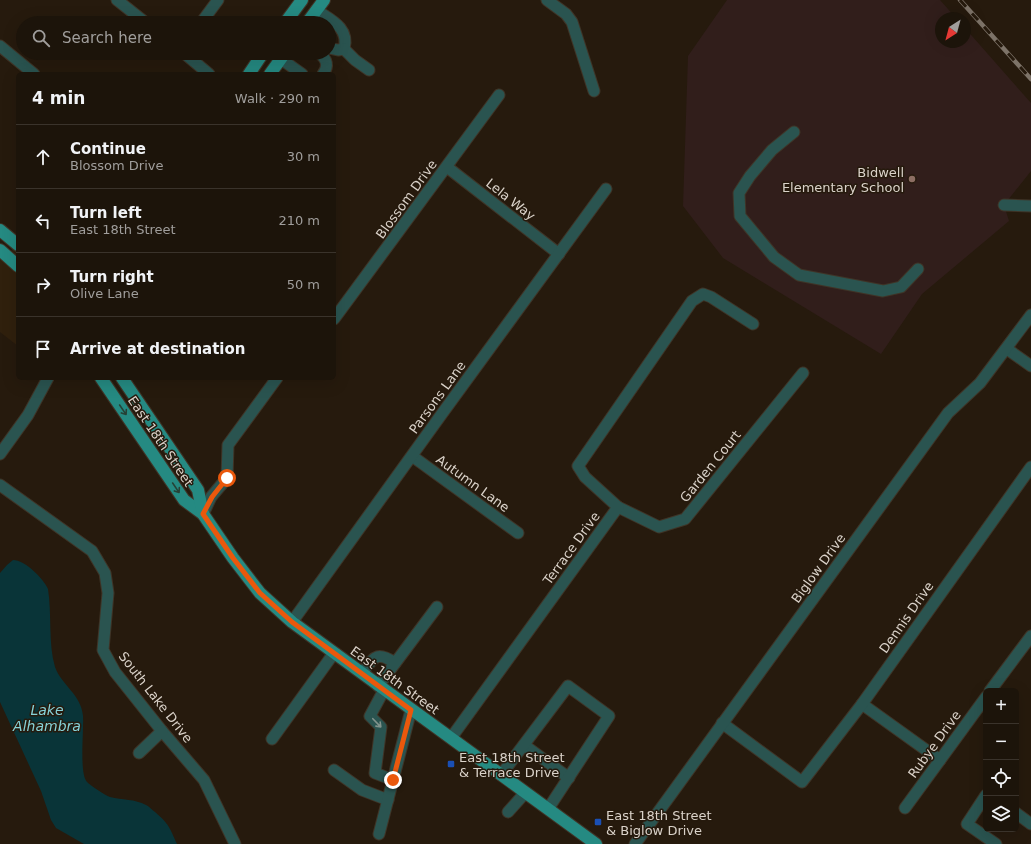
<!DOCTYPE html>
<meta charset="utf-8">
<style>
body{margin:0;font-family:"DejaVu Sans",sans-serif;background:#251d13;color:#f1f3f6}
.controls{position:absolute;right:12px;bottom:12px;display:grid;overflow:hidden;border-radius:6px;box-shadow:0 4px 16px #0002}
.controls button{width:36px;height:36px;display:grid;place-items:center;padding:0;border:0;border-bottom:1px solid #3a332b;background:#1c140a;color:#f1f3f6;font:20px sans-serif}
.compass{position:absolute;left:935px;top:12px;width:36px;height:36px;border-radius:50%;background:#1c140a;box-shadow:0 4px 16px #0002;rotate:216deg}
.stop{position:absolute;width:12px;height:12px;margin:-9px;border:3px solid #ea580c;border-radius:50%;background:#fff}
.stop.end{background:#ea580c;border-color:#fff;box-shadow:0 1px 4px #0008}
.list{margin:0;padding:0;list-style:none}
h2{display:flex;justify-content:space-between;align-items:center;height:52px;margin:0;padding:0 16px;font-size:17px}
h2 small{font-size:13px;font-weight:400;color:#a09e9c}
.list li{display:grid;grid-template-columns:26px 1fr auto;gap:12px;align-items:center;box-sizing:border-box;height:64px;padding:0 16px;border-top:1px solid #3a332b}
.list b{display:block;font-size:15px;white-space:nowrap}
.list p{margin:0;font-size:13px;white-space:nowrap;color:#a09e9c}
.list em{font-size:13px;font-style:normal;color:#a09e9c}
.icon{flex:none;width:22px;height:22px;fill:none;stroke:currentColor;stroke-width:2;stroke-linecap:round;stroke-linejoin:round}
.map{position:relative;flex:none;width:1031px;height:844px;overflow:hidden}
.search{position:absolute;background:#1c140a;box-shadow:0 4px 16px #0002;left:16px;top:16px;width:320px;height:44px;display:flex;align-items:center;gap:10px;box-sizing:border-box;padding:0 14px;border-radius:22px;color:#a09e9c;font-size:15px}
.panel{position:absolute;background:#1c140a;box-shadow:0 4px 16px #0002;left:16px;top:72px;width:320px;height:308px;border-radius:6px}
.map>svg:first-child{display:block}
.built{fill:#30200d}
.education{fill:#311e1b}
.water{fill:#093438}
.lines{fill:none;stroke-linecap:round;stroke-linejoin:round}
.minor-casing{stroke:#3f3427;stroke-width:13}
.major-casing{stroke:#3f3427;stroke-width:14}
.minor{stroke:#2a5450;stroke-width:11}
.major{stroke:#258a82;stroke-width:12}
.rail-casing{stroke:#7d7368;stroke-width:4.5}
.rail{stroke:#261a0d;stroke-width:3;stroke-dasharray:9;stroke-linecap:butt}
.oneway{stroke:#264136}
.oneway2{stroke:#82938c}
.route{stroke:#ea580c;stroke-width:5}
.education-dot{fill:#8d6e63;stroke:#261a0d;stroke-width:1.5}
.transit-dot{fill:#1a4fb4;stroke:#261a0d;stroke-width:1.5}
.labels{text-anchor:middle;stroke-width:3;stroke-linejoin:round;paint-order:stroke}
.poi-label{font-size:13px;fill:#dad2c9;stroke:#261a0d;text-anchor:start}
.street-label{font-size:13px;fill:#dad2c9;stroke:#261a0d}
.water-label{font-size:14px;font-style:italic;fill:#86d2d8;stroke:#261a0d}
</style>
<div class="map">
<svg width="1031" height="844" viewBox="0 0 1031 844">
<rect width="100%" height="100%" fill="#261a0d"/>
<polygon class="built" points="18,245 18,346 0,332 0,256 2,257"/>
<polygon class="education" points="727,0 940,0 956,18 941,18 941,42 965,42 965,28 1031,103 1031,171 1004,205 1009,221 922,294 881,354 723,258 683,206 688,56"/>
<path class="water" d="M13,560C25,560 43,578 48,589C52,614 48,643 55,667C62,686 81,694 83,716C84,731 79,773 87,782C91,786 105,795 110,797C122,800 135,799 146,805C149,806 152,810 155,812C169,824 170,828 177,844H84L56,828L51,820L41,791L0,702V573L7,565Z"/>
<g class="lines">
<g class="minor-casing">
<g id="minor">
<polyline points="117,0 146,23"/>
<polyline points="547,0 566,14 572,22 594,91"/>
<path d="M316,10C331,20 350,28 344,49L338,50L329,48"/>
<polyline points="201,23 218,0"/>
<polyline points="0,46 34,74"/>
<polyline points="344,49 355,60 369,70"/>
<polyline points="184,53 209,74"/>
<path d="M319,53C327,59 329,66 323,74"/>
<polyline points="281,59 302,74"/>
<polyline points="794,132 772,150 750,176 739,193 740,216 774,257 799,275 883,291 901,287 918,269"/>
<polyline points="447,167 559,254"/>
<polyline points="1004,205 1031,206"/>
<polyline points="334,319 499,95"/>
<polyline points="1007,349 1031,366"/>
<polyline points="0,454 28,415 48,378"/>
<polyline points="412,456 518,533"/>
<polyline points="0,485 92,551 105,573 108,593 103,650 115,672 162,731 204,780 235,844"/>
<polyline points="618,507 659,527 685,519 803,373"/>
<polyline points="203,514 211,497 227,478 228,445 277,378"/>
<polyline points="292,622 441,415 606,189"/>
<path d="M362,673C374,658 376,650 395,663"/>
<polyline points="378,686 437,607"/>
<polyline points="384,690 370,716 381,727 375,773 393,780"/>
<polyline points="990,691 1031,636"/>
<polyline points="862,704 940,760"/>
<polyline points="722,723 802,782 862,704 1031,467"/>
<polyline points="451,738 618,507 585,477 578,466 692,301 703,294 711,297 753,324"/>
<polyline points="272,739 334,653"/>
<polyline points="524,745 569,778"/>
<polyline points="139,753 162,731"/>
<polyline points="334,770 362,790 388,800"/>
<polyline points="501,775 568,686 609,716 548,809"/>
<polyline points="986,795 967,824 996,844"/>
<polyline points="905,808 986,697"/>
<polyline points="508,812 525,793"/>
<polyline points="1016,813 1031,824"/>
<polyline points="379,834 411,710"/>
<polyline points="635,844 948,413 980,383 1031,315"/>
</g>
</g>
<g class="major-casing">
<g id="major">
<polyline points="285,23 302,0"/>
<polyline points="307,23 324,0"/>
<polyline points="249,74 263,53"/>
<polyline points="270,74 285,53"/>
<polyline points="0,230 18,245"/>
<polyline points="0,250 18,266"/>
<polyline points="101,378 184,500 203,514 233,558 260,593 292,622 596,844"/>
<polyline points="122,378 198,490 203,514"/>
</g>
</g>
<use href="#minor" class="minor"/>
<use href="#major" class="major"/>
<g class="rail-casing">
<polyline id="rail" points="960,0 1031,79"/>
</g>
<use href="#rail" class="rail"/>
</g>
<defs><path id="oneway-shaft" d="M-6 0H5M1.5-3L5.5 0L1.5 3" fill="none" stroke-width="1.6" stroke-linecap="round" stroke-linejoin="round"/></defs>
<g class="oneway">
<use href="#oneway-shaft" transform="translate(123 410) rotate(56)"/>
<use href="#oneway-shaft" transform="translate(176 488) rotate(56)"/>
</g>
<use class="oneway2" href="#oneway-shaft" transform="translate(377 723) rotate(46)"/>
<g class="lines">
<polyline class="route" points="227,478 212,497 203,514 233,558 260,593 292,622 411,710 393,780"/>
</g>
<circle class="education-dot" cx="912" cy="179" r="4"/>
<g class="transit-dot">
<rect x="447" y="760" width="8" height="8" rx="2"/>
<rect x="594" y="818" width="8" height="8" rx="2"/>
</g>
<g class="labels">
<g class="poi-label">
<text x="904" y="177" text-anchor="end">Bidwell<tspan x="904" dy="15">Elementary School</tspan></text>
<text x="459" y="762">East 18th Street<tspan x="459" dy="15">&amp; Terrace Drive</tspan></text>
<text x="606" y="820">East 18th Street<tspan x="606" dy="15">&amp; Biglow Drive</tspan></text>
</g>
<g class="street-label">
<text transform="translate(406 199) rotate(-54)" y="5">Blossom Drive</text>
<text transform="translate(511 199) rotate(38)" y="5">Lela Way</text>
<text transform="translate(437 397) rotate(-54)" y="5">Parsons Lane</text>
<text transform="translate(161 441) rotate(56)" y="5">East 18th Street</text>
<text transform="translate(710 466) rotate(-51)" y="5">Garden Court</text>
<text transform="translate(473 483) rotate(36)" y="5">Autumn Lane</text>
<text transform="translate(571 548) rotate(-54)" y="5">Terrace Drive</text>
<text transform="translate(818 568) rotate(-54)" y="5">Biglow Drive</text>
<text transform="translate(906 617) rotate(-55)" y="5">Dennis Drive</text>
<text transform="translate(395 680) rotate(36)" y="5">East 18th Street</text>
<text transform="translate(156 697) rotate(52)" y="5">South Lake Drive</text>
<text transform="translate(934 744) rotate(-54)" y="5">Rubye Drive</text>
</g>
<g class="water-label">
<text x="47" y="715">Lake<tspan x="47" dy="16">Alhambra</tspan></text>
</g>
</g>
</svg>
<div class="controls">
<button>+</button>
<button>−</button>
<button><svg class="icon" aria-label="locate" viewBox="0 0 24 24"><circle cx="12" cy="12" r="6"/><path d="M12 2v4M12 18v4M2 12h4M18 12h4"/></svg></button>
<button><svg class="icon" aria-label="layers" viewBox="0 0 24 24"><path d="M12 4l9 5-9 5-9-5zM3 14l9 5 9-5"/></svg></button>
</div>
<svg class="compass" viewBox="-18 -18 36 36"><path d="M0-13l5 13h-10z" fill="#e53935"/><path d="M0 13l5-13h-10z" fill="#a09e9c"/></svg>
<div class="stop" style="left:227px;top:478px"></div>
<div class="stop end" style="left:393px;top:780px"></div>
<div class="search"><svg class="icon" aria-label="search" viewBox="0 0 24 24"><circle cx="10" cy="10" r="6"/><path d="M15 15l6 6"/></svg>Search here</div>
<section class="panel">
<h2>4 min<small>Walk · 290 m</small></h2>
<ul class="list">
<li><svg class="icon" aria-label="ahead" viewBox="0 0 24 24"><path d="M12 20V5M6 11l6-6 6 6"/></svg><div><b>Continue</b><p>Blossom Drive</p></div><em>30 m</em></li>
<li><svg class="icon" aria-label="left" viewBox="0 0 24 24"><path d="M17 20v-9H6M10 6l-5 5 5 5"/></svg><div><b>Turn left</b><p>East 18th Street</p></div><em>210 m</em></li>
<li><svg class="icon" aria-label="right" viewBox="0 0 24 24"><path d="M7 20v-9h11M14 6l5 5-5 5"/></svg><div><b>Turn right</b><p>Olive Lane</p></div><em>50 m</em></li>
<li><svg class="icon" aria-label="arrive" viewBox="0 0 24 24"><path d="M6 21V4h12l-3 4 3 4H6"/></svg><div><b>Arrive at destination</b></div></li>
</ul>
</section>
</div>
